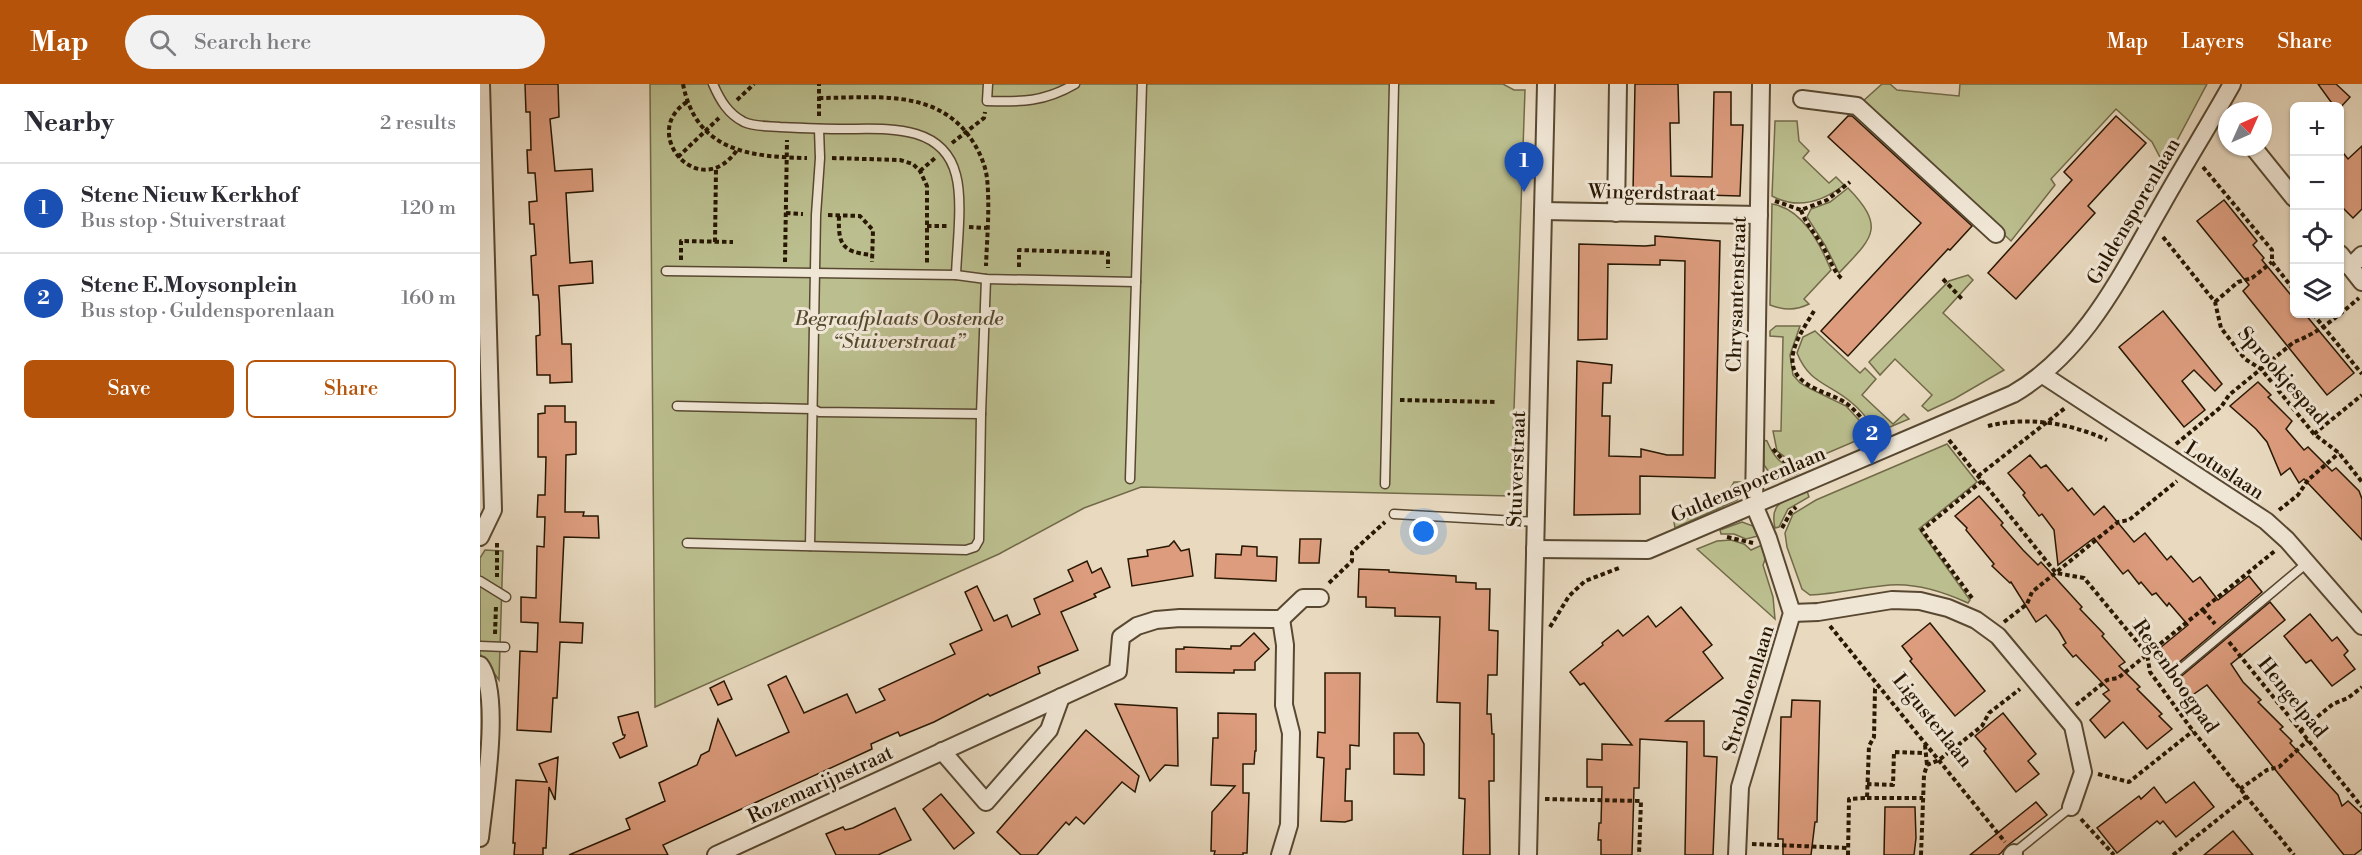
<!DOCTYPE html>
<meta charset="utf-8">
<style>
body{margin:0;font-family:"Libre Bodoni",serif;background:#f2f2f3;color:#2b2b33}
.controls{position:absolute;right:18px;top:18px;display:grid;overflow:hidden;border-radius:9px;box-shadow:0 2px 4px #0004}
.controls button{width:54px;height:54px;display:grid;place-items:center;padding:0;border:0;border-bottom:2px solid #e1e1e2;background:#fff;color:#2b2b33;font:30px sans-serif}
.compass{position:absolute;left:1738px;top:18px;width:54px;height:54px;border-radius:50%;background:#fff;box-shadow:0 2px 4px #0004;rotate:45deg}
.you{position:absolute;left:944px;top:448px;width:21px;height:21px;margin:-15px;border:4px solid #fff;border-radius:50%;background:#1a73e8;box-shadow:0 0 0 9px #1a73e833}
.badge{display:grid;place-items:center;width:39px;height:39px;border-radius:50%;background:#b45309;color:#fff;font-size:20px;font-weight:700}
.pin{position:absolute;translate:-50% -50px;filter:drop-shadow(0 2px 3px #0008)}
.pin::after{content:'';position:absolute;top:32px;width:21px;height:18px;background:inherit;clip-path:polygon(0 0,100% 0,50% 100%)}
.list{margin:0;padding:0;list-style:none}
h2{display:flex;justify-content:space-between;align-items:center;height:78px;margin:0;padding:0 24px;font-size:26px}
h2 small{font-size:20px;font-weight:400;color:#7c7c81}
.list li{display:grid;grid-template-columns:39px 1fr auto;gap:18px;align-items:center;box-sizing:border-box;height:90px;padding:0 24px;border-top:2px solid #e1e1e2}
.list b{display:block;font-size:22px;white-space:nowrap}
.list p{margin:0;font-size:20px;white-space:nowrap;color:#7c7c81}
.list em{font-size:20px;font-style:normal;color:#7c7c81}
.actions{display:flex;gap:12px;padding:18px 24px}
.actions a{flex:1;padding:14px 0;border:2px solid #b45309;border-radius:9px;text-align:center;font-size:21px;color:#b45309}
.actions .main{background:#b45309;color:#fff}
.icon{flex:none;width:33px;height:33px;fill:none;stroke:currentColor;stroke-width:2;stroke-linecap:round;stroke-linejoin:round}
.map{position:relative;flex:none;width:1882px;height:771px;overflow:hidden}
header{display:flex;align-items:center;gap:36px;box-sizing:border-box;height:84px;padding:0 30px;background:#b45309;color:#fff}
header strong{font-size:28px}
nav{display:flex;gap:33px;margin-inline-start:auto;font-size:21px}
.search{width:420px;height:54px;background:#f2f2f3;display:flex;align-items:center;gap:15px;box-sizing:border-box;padding:0 21px;border-radius:33px;color:#7c7c81;font-size:22px}
main{display:flex}
aside{flex:1;background:#fff}
.map>svg:first-child{display:block}
.green{fill:#bbbe8e;stroke:#726a48;stroke-width:1.5}
.building{fill:#dc9c7d;stroke:#281702;stroke-width:1.5}
.lines{fill:none;stroke-linecap:round;stroke-linejoin:round}
.lane-casing{stroke:#584831;stroke-width:11}
.street-casing{stroke:#584831;stroke-width:20}
.path{stroke:#281702;stroke-width:4;stroke-dasharray:4.5 3;stroke-linecap:butt}
.lane{stroke:#f0e6d5;stroke-width:8}
.street{stroke:#f0e6d5;stroke-width:16}
.labels{text-anchor:middle;stroke-width:6;stroke-linejoin:round;paint-order:stroke}
.street-label{font-size:20px;fill:#281702;stroke:#f0e6d5}
.park-label{font-size:20px;font-style:italic;fill:#54492c;stroke:#f0e6d5}
</style>
<header>
<strong>Map</strong>
<div class="search"><svg class="icon" aria-label="search" viewBox="0 0 24 24"><circle cx="10" cy="10" r="6"/><path d="M15 15l6 6"/></svg>Search here</div>
<nav><a>Map</a><a>Layers</a><a>Share</a></nav>
</header>
<main>
<aside>
<h2>Nearby<small>2 results</small></h2>
<ul class="list">
<li><span class="badge" style="background:#1a4fb4">1</span><div><b>Stene Nieuw Kerkhof</b><p>Bus stop · Stuiverstraat</p></div><em>120 m</em></li>
<li><span class="badge" style="background:#1a4fb4">2</span><div><b>Stene E.Moysonplein</b><p>Bus stop · Guldensporenlaan</p></div><em>160 m</em></li>
</ul>
<div class="actions"><a class="main">Save</a><a>Share</a></div>
</aside>
<div class="map">
<svg width="1882" height="771" viewBox="0 0 1882 771">
<rect width="100%" height="100%" fill="#e8d9bf"/>
<filter id="stains"><feTurbulence type="fractalNoise" baseFrequency=".00333" numOctaves="4"/><feColorMatrix values="0 0 0 0 .2 0 0 0 0 .09 0 0 0 0 .02 0 0 0 .5 -.17"/></filter>
<radialGradient id="worn" r=".72"><stop offset=".6" stop-color="#630" stop-opacity="0"/><stop offset="1" stop-color="#630" stop-opacity=".3"/></radialGradient>
<g class="green">
<polygon points="170,0 1023,0 1034,6 1045,6 1031,412 661,403 604,424 519,470 175,623"/>
<polygon points="1402,0 1410,0 1417,6 1479,12 1480,0 1727,0 1684,81 1672,58 1636,25 1571,95 1575,101 1531,157 1382,18"/>
<path d="M1295,37H1317L1319,57L1329,67L1323,74L1349,99L1356,93L1364,101C1342,118 1318,126 1292,112Z"/>
<path d="M1368,104C1407,144 1392,154 1359,189L1345,161L1327,133L1331,125L1350,118Z"/>
<path d="M1292,120C1323,125 1340,160 1351,186L1324,215L1329,220C1315,227 1304,226 1290,221Z"/>
<polygon points="1488,191 1493,196 1463,229 1524,286 1474,315 1448,327 1442,322 1452,311 1415,275 1400,291 1389,278 1469,197"/>
<polygon points="1296,242 1320,242 1310,271 1313,291 1320,299 1331,305 1366,322 1392,350 1331,376 1309,376 1297,367 1293,347 1301,347 1303,253 1290,252 1290,247"/>
<path d="M1335,247L1380,289L1385,284L1396,295L1382,311L1413,340L1424,330L1429,335L1398,348C1390,338 1382,327 1372,319C1350,299 1330,301 1317,269L1323,253Z"/>
<path d="M1283,356L1287,357C1293,371 1300,382 1316,384L1318,389L1305,395L1291,391L1284,381Z"/>
<path d="M1467,360L1497,398L1439,445L1490,516L1488,519C1464,508 1438,499 1410,501C1383,503 1357,510 1330,511L1322,505L1307,463L1305,449L1313,430L1336,416Z"/>
<path d="M1254,398H1263L1261,411L1257,416L1195,444L1194,438C1219,431 1242,423 1254,398Z"/>
<path d="M1327,407L1329,413L1308,425L1299,443L1295,444C1289,417 1305,417 1327,407Z"/>
<polygon points="1262,438 1273,442 1278,452 1266,455 1254,450 1241,450 1240,446"/>
<polygon points="1251,456 1264,460 1271,466 1282,461 1286,473 1283,481 1293,513 1295,535 1217,465 1237,457"/>
<polygon points="5,466 23,467 19,596 0,570 0,474"/>
</g>
<g class="building">
<polygon points="45,0 78,0 79,33 70,35 75,87 112,85 113,107 86,109 90,179 112,177 113,199 79,202 82,260 91,260 92,298 70,299 70,291 57,291 56,252 60,251 59,218 58,211 53,211 51,172 56,171 54,140 50,140 49,118 57,117 55,89 48,89 47,66 51,66 50,28 46,28"/>
<polygon points="1155,0 1198,0 1199,39 1190,39 1191,92 1232,93 1234,8 1251,8 1251,41 1263,41 1260,112 1153,109"/>
<polygon points="1838,0 1856,0 1870,13 1860,24 1854,22"/>
<polygon points="1368,32 1372,32 1492,142 1470,166 1468,165 1368,272 1341,247 1441,139 1348,53"/>
<polygon points="1636,32 1666,59 1608,122 1615,129 1536,215 1508,189 1592,96 1584,88"/>
<polygon points="1882,62 1882,125 1873,134 1860,121 1860,65 1868,75"/>
<polygon points="1744,116 1777,157 1773,161 1784,174 1782,176 1815,216 1815,230 1825,230 1874,289 1847,311 1763,207 1769,201 1717,137"/>
<polygon points="1175,152 1240,157 1235,394 1160,392 1160,430 1094,431 1097,277 1132,281 1131,299 1123,299 1122,332 1130,332 1129,372 1161,373 1161,365 1187,371 1203,371 1205,177 1180,176 1180,181 1128,180 1127,255 1098,256 1099,160 1165,162 1175,161"/>
<polygon points="1683,227 1742,300 1735,307 1714,286 1702,297 1725,326 1704,343 1639,263"/>
<polygon points="1778,298 1791,311 1788,313 1812,337 1806,345 1824,366 1828,363 1852,387 1856,384 1879,407 1882,415 1882,456 1824,395 1819,399 1810,384 1801,391 1787,358 1776,345 1750,322"/>
<polygon points="65,322 85,322 85,338 96,338 96,370 86,371 85,428 104,428 103,432 118,432 119,454 84,453 80,538 103,539 102,559 80,558 77,614 73,614 71,648 37,646 40,567 57,568 58,539 41,538 41,513 56,514 57,462 64,463 65,433 57,433 58,411 65,411 66,373 58,373 58,330 65,329"/>
<polygon points="1550,371 1561,384 1566,381 1588,407 1592,404 1614,431 1624,422 1654,458 1665,449 1687,476 1691,472 1713,498 1720,493 1738,516 1769,492 1782,508 1690,586 1675,568 1708,541 1689,519 1687,522 1676,509 1672,511 1661,498 1659,500 1648,486 1643,490 1614,454 1578,481 1574,446 1562,430 1559,432 1543,411 1545,409 1528,389"/>
<polygon points="1499,412 1523,439 1521,441 1543,466 1558,481 1561,478 1602,523 1600,525 1624,550 1622,552 1645,578 1639,582 1660,603 1657,605 1682,630 1679,632 1692,645 1667,665 1643,638 1625,654 1610,636 1630,617 1623,610 1629,606 1596,571 1593,573 1583,561 1586,559 1579,547 1566,531 1556,538 1531,498 1530,499 1512,482 1514,480 1486,446 1487,444 1475,432"/>
<polygon points="820,455 841,455 839,479 819,479"/>
<polygon points="694,457 701,467 709,465 713,492 652,502 648,475 668,472 667,466 689,462"/>
<polygon points="762,462 777,463 777,472 797,473 796,497 735,494 736,470 761,471"/>
<polygon points="607,477 612,489 621,484 630,503 614,510 616,513 581,528 598,566 558,583 560,589 510,612 508,610 454,638 420,652 418,648 391,660 392,665 183,761 188,771 89,771 150,745 146,735 185,717 179,699 217,681 221,671 229,667 238,635 256,672 309,648 288,601 306,592 324,629 367,610 376,629 405,616 399,605 475,570 470,560 502,546 485,508 497,502 514,537 527,531 532,543 560,530 554,515 593,497 588,486"/>
<polygon points="879,485 909,486 909,488 976,492 976,498 996,499 996,505 1010,505 1009,546 1018,547 1017,591 1008,591 1007,630 1011,630 1012,650 1014,650 1014,697 1009,697 1010,771 983,771 985,715 979,714 980,619 957,618 960,533 915,532 915,524 886,523 886,513 878,513"/>
<polygon points="1790,518 1805,536 1751,580 1763,598 1781,616 1778,618 1803,643 1800,645 1812,657 1810,659 1858,711 1862,722 1868,717 1882,730 1882,765 1874,771 1864,771 1727,601 1711,612 1698,595"/>
<polygon points="1201,523 1232,561 1223,568 1243,594 1186,637 1224,637 1224,672 1237,673 1233,771 1205,771 1207,658 1160,655 1159,704 1154,704 1152,771 1121,771 1121,756 1118,756 1119,739 1121,739 1122,703 1107,703 1107,675 1122,676 1122,660 1152,661 1104,599 1100,601 1090,588 1123,561 1122,559 1138,546 1143,552 1168,532 1176,543"/>
<polygon points="1830,530 1852,557 1857,553 1868,567 1864,571 1875,585 1852,602 1831,576 1826,579 1804,552"/>
<polygon points="1450,539 1505,607 1475,632 1430,577 1432,575 1422,562"/>
<polygon points="774,549 789,565 775,578 775,586 754,586 754,589 696,588 696,565 704,565 704,563 751,565 751,562 760,562"/>
<polygon points="845,589 880,589 879,662 870,661 870,685 866,685 865,717 872,717 872,736 865,738 841,737 844,674 837,673 838,648 845,649"/>
<polygon points="244,597 252,615 238,621 230,604"/>
<polygon points="1312,616 1340,617 1337,738 1335,738 1331,771 1303,771 1303,755 1298,755 1301,633 1311,633"/>
<polygon points="635,620 697,624 698,682 685,681 670,697"/>
<polygon points="158,628 167,662 140,674 133,659 144,654 145,651 143,651 138,633"/>
<polygon points="738,629 776,630 776,667 775,667 774,680 763,680 763,709 769,709 767,769 763,769 763,771 734,771 735,767 731,767 732,728 755,702 731,701 733,654 738,654"/>
<polygon points="1523,629 1556,670 1548,677 1559,690 1536,708 1504,667 1506,665 1495,652"/>
<polygon points="606,646 659,692 655,708 642,698 604,740 596,733 589,741 586,738 557,771 541,771 517,748"/>
<polygon points="914,649 938,649 944,660 944,691 914,690"/>
<polygon points="78,673 75,716 69,703 66,764 63,764 63,771 34,771 35,759 33,759 36,696 67,698 59,680"/>
<polygon points="1714,698 1734,723 1696,753 1683,737 1680,740 1677,737 1637,769 1617,744 1659,712 1661,715 1674,703 1686,719"/>
<polygon points="461,710 494,749 474,765 443,725"/>
<polygon points="1556,718 1567,731 1527,762 1521,769 1518,771 1490,771"/>
<polygon points="1405,723 1435,723 1436,754 1434,771 1404,771"/>
<polygon points="415,724 431,756 398,771 356,771 346,750 363,743 365,746 373,744"/>
<polygon points="1753,747 1773,771 1724,771"/>
</g>
<g class="lines">
<g class="lane-casing">
<g id="lane">
<path d="M233,0C240,16 248,30 264,38C275,43 289,42 300,43C321,44 343,45 364,45C405,45 463,39 476,91C483,117 477,162 476,191"/>
<path d="M508,0L507,17C542,18 564,18 595,0"/>
<polyline points="186,187 476,191 506,195 656,198"/>
<polyline points="197,322 333,325 339,328 501,330"/>
<polyline points="650,395 662,0"/>
<polyline points="905,400 914,0"/>
<polyline points="914,430 1056,438"/>
<polyline points="207,459 486,466 495,463 499,456 501,330 506,195"/>
<polyline points="330,462 336,131 340,74 339,45"/>
<polyline points="0,497 26,513"/>
<polyline points="0,562 25,563"/>
<polyline points="1696,589 1827,479"/>
<polyline points="1534,769 1591,723"/>
</g>
</g>
<g class="street-casing">
<g id="street">
<polyline points="1322,15 1377,22 1516,150"/>
<polyline points="1773,63 1814,114"/>
<polyline points="1063,127 1279,131"/>
<polyline points="1136,129 1138,0"/>
<polyline points="1860,170 1882,198"/>
<polyline points="1870,183 1882,171"/>
<polyline points="1563,291 1786,437 1807,456 1882,542"/>
<polyline points="0,453 13,426 1,0"/>
<path d="M1055,465L1168,466L1533,310C1605,268 1641,191 1681,122C1704,81 1729,41 1752,0"/>
<polyline points="1312,529 1338,528 1412,516 1440,517 1468,524 1496,536 1518,552 1593,642 1603,688 1591,723"/>
<polyline points="801,535 823,514 840,514"/>
<path d="M0,581C22,609 4,717 0,754"/>
<polyline points="462,667 506,718 569,646 581,613"/>
<polyline points="236,771 638,587 641,553 657,542 676,536 700,534 801,535 805,561 804,621 811,649 809,741 800,771"/>
<polyline points="1048,771 1066,0"/>
<polyline points="1257,771 1260,703 1312,529 1288,454 1274,421 1281,0"/>
<polyline points="1532,771 1534,769"/>
</g>
</g>
<g class="path">
<path d="M203,0C216,67 269,73 327,74"/>
<path d="M339,14C391,14 454,4 489,52C498,64 505,79 507,94C510,123 507,153 506,182"/>
<polyline points="257,16 274,0"/>
<path d="M207,18C158,49 220,120 257,66"/>
<polyline points="339,32 339,0"/>
<polyline points="472,59 504,34 505,28"/>
<polyline points="198,73 239,34"/>
<polyline points="352,74 420,76 433,80 440,87 447,102 447,179"/>
<polyline points="1723,83 1792,166 1792,178 1814,206"/>
<polyline points="440,87 455,74"/>
<polyline points="1295,117 1321,126 1347,116 1370,98"/>
<path d="M1321,126C1326,141 1336,150 1343,163C1350,175 1353,187 1363,196"/>
<polyline points="306,129 323,130"/>
<polyline points="348,131 380,132 393,146 392,178"/>
<path d="M359,132C358,161 362,168 392,171"/>
<polyline points="447,142 467,142"/>
<polyline points="489,143 507,144"/>
<polyline points="1683,153 1735,218 1741,244 1765,275 1781,285 1834,350 1859,369 1882,398"/>
<polyline points="235,158 236,84"/>
<polyline points="201,176 201,157 253,158"/>
<polyline points="305,178 307,56"/>
<polyline points="539,183 539,166 628,169 628,184"/>
<polyline points="1463,195 1482,215"/>
<polyline points="1735,218 1758,198 1772,194 1792,178"/>
<path d="M1334,227C1319,252 1295,284 1332,303C1343,309 1355,312 1366,319C1377,327 1386,340 1395,350"/>
<polyline points="1833,230 1882,290"/>
<polyline points="920,316 1017,318"/>
<path d="M1508,342C1548,332 1590,339 1627,356"/>
<polyline points="1834,350 1882,311"/>
<polyline points="1469,356 1576,489 1604,494 1667,570 1670,588 1713,647 1814,771"/>
<path d="M1696,360L1741,323L1749,311L1814,258C1839,249 1859,231 1879,214"/>
<polyline points="1293,365 1305,378 1320,383"/>
<polyline points="1498,392 1585,324"/>
<polyline points="1799,426 1818,411 1828,396 1859,369"/>
<polyline points="1302,444 1311,428 1316,423"/>
<polyline points="1247,453 1273,459"/>
<polyline points="17,459 17,493"/>
<polyline points="849,499 872,477 872,468 905,438"/>
<polyline points="1492,514 1442,446 1502,397"/>
<polyline points="1723,526 1735,540"/>
<polyline points="1524,538 1547,520 1552,508 1638,438 1649,436 1697,397"/>
<polyline points="1350,542 1525,758"/>
<polyline points="1070,543 1089,512 1105,497 1139,484"/>
<polyline points="15,550 16,522"/>
<polyline points="1749,558 1882,723"/>
<polyline points="1596,621 1627,596 1638,594 1796,466"/>
<polyline points="1820,647 1853,620 1868,614 1882,603"/>
<polyline points="1445,661 1447,681"/>
<polyline points="1618,690 1649,698 1713,647"/>
<polyline points="1387,700 1413,701 1414,668 1444,669"/>
<polyline points="1760,705 1787,686 1799,683 1828,656"/>
<polyline points="1387,714 1443,714"/>
<polyline points="1065,715 1161,717 1159,771"/>
<polyline points="1601,735 1634,771"/>
<polyline points="1272,760 1368,764"/>
<polyline points="1368,771 1369,715 1387,714 1389,662 1394,653 1395,605 1399,602"/>
<polyline points="1441,771 1444,691 1447,681 1459,676 1502,642 1509,629 1540,605"/>
<polyline points="1693,771 1767,712"/>
</g>
<use href="#lane" class="lane"/>
<use href="#street" class="street"/>
</g>
<g class="labels">
<g class="street-label">
<text transform="translate(1172 108) rotate(1)" y="7">Wingerdstraat</text>
<text transform="translate(1653 127) rotate(-60)" y="7">Guldensporenlaan</text>
<text transform="translate(1256 210) rotate(-88)" y="7">Chrysantenstraat</text>
<text transform="translate(1803 291) rotate(48)" y="7">Sprookjespad</text>
<text transform="translate(1036 385) rotate(-88)" y="7">Stuiverstraat</text>
<text transform="translate(1745 386) rotate(33)" y="7">Lotuslaan</text>
<text transform="translate(1268 400) rotate(-23)" y="7">Guldensporenlaan</text>
<text transform="translate(1696 592) rotate(55)" y="7">Regenboogpad</text>
<text transform="translate(1268 605) rotate(-73)" y="7">Strobloemlaan</text>
<text transform="translate(1813 613) rotate(51)" y="7">Hengelpad</text>
<text transform="translate(1453 636) rotate(51)" y="7">Ligusterlaan</text>
<text transform="translate(340 700) rotate(-25)" y="7">Rozemarijnstraat</text>
</g>
<g class="park-label">
<text x="419" y="241">Begraafplaats Oostende<tspan x="419" dy="23">“Stuiverstraat”</tspan></text>
</g>
</g>
<rect width="100%" height="100%" filter="url(#stains)"/>
<rect width="100%" height="100%" fill="url(#worn)"/>
</svg>
<div class="controls">
<button>+</button>
<button>−</button>
<button><svg class="icon" aria-label="locate" viewBox="0 0 24 24"><circle cx="12" cy="12" r="6"/><path d="M12 2v4M12 18v4M2 12h4M18 12h4"/></svg></button>
<button><svg class="icon" aria-label="layers" viewBox="0 0 24 24"><path d="M12 4l9 5-9 5-9-5zM3 14l9 5 9-5"/></svg></button>
</div>
<svg class="compass" viewBox="-18 -18 36 36"><path d="M0-13l5 13h-10z" fill="#e53935"/><path d="M0 13l5-13h-10z" fill="#7c7c81"/></svg>
<div class="you"></div>
<div class="pin badge" style="left:1044px;top:108px;background:#1a4fb4">1</div>
<div class="pin badge" style="left:1392px;top:381px;background:#1a4fb4">2</div>
</div>
</main>
